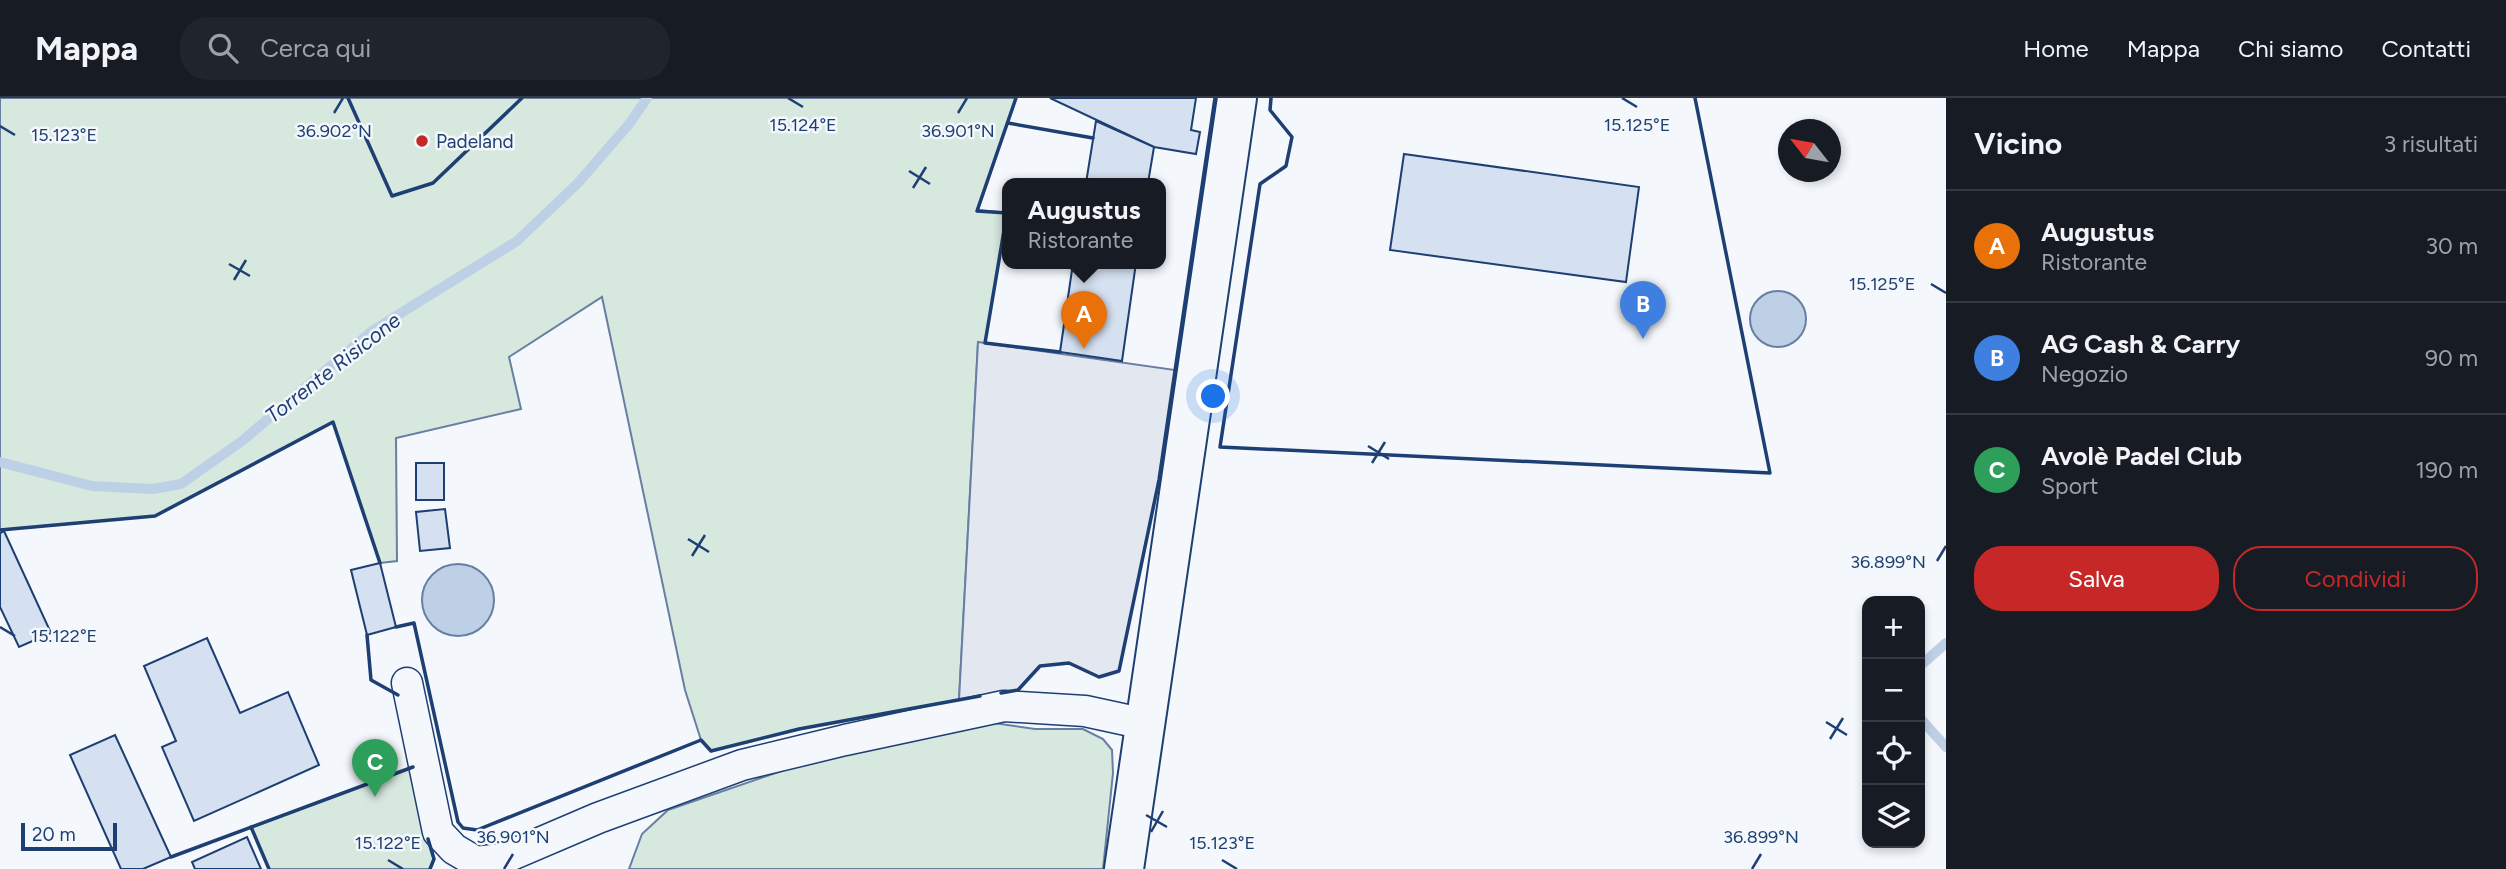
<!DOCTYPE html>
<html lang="it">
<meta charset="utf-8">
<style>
body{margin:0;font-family:Figtree,sans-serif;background:#20242c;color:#f1f3f6}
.controls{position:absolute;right:21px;bottom:21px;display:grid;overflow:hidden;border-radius:14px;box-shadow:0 4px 10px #0003}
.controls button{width:63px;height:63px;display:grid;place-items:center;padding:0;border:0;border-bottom:2px solid #363941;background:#171b24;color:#f1f3f6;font:35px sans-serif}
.compass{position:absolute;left:1778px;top:21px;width:63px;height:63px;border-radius:50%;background:#171b24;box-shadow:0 4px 10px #0003;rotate:301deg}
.scale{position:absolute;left:21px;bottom:18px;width:96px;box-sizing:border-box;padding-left:7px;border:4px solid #1d3f73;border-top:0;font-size:19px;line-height:24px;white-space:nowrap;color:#1d3f73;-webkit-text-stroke:5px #f4f7fb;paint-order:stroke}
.you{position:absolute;left:1214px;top:299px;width:24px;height:24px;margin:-18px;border:5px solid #fff;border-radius:50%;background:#1a73e8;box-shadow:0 0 0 10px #1a73e833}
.badge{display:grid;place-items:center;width:46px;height:46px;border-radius:50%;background:#c62828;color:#fff;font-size:23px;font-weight:700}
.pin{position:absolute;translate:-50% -58px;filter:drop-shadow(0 2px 4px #0008)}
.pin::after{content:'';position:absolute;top:37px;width:24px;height:21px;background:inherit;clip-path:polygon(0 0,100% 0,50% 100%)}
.popup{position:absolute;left:1002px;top:80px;width:164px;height:91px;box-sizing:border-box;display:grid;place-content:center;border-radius:14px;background:#171b24;filter:drop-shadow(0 2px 5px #0005);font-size:23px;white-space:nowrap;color:#9ea1a6}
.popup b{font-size:26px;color:#f1f3f6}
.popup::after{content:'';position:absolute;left:50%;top:100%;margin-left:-14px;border:14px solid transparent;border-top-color:#171b24}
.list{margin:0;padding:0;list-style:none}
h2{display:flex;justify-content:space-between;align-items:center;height:91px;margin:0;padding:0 28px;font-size:30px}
h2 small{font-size:23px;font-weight:400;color:#9ea1a6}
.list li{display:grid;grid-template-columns:46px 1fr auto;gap:21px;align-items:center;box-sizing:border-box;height:112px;padding:0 28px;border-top:2px solid #363941}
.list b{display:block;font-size:26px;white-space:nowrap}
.list p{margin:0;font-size:23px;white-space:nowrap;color:#9ea1a6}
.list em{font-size:23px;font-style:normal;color:#9ea1a6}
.actions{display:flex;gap:14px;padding:21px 28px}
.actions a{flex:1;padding:16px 0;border:2px solid #c62828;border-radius:28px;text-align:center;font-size:24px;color:#c62828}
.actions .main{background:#c62828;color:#fff}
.icon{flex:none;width:38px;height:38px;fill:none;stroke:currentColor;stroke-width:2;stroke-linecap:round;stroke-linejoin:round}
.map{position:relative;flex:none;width:1946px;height:771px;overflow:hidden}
header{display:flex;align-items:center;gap:42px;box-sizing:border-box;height:98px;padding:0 35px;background:#171b24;border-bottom:2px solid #363941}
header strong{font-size:33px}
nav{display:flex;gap:38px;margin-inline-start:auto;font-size:24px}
.search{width:490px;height:63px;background:#20242c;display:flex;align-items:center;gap:18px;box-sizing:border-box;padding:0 24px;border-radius:28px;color:#9ea1a6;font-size:26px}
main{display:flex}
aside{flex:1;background:#171b24}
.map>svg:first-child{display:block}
.green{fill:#d7e8df;stroke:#687fa3;stroke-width:2}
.parking{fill:#e3e8f0;stroke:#687fa3;stroke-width:2}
.water{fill:#bed0e5;stroke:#687fa3;stroke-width:2}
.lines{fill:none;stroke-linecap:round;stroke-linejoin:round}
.stream{stroke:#bed0e5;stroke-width:10}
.building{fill:#d5e0f0;stroke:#1d3f73;stroke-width:2}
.street-casing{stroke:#1d3f73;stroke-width:33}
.secondary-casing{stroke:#1d3f73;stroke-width:42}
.street{stroke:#f4f7fb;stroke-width:30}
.secondary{stroke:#f4f7fb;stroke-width:38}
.wall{stroke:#1d3f73;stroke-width:3.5}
.ticks{fill:none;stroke:#1d3f73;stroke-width:2.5}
.poi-dot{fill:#c62828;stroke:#f4f7fb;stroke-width:2.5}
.labels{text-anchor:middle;stroke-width:5;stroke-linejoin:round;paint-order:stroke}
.poi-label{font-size:19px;fill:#1d3f73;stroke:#f4f7fb;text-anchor:start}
.water-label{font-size:21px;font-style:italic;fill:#1d3f73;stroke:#f4f7fb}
.ticks-label{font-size:18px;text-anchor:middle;fill:#1d3f73;stroke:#f4f7fb;stroke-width:5;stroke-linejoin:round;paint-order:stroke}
</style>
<header>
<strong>Mappa</strong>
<div class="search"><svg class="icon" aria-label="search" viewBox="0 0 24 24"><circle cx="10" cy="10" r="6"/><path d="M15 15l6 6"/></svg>Cerca qui</div>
<nav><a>Home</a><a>Mappa</a><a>Chi siamo</a><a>Contatti</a></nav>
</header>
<main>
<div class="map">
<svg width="1946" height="771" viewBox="0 0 1946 771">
<rect width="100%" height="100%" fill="#f4f7fb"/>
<g class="green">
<polygon points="0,0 1016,0 978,112 1007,115 985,245 978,245 959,602 799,631 711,653 701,642 685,592 602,199 509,259 521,311 396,340 397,463 380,465 333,324 155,418 0,432"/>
<polygon points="994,625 1035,631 1083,631 1103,641 1112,652 1113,675 1103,771 629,771 642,736 668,712 805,665"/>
<polygon points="413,669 434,761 430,771 269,771 251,729"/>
</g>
<polygon class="parking" points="978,244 1175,272 1159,382 1119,573 1099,579 1069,565 1040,568 1018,592 959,602"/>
<g class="water">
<circle cx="1778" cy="221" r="28"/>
<circle cx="458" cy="502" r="36"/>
</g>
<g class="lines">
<g class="stream">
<polyline points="0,364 92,388 153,391 181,386 242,343 372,233 517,143 578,85 630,25 647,0"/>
<polyline points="1920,568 1946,545"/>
<polyline points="1920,620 1946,649"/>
</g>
</g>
<g class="building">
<polygon points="1050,0 1196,0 1191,32 1200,34 1196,56 1154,49"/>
<polygon points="1096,23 1154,49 1148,85 1086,85"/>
<polygon points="1404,56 1639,89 1626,184 1390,152"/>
<polygon points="1073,165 1136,165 1122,263 1060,254"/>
<rect x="416" y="365" width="28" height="37"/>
<polygon points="445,411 450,450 420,453 416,414"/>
<polygon points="4,433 51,535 19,549 0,509 0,435"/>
<polygon points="380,465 396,529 367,537 351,472"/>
<polygon points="207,540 240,615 288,594 319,667 194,723 162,649 176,643 144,568"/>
<polygon points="115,637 171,759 143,771 121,771 70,657"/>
<polygon points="247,739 261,771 195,771 192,764"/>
</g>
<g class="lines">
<g class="street-casing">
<polyline id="street" points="407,585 438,734 454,751 476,764 502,761 598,720 742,667 845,642 1004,608 1085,613 1145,626"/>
</g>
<g class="secondary-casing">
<polyline id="secondary" points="1124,771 1237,0"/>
</g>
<use href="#street" class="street"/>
<use href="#secondary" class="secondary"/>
<g class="wall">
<polyline points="348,0 392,98 433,85 522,0"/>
<polyline points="1016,0 977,113 1007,115 985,245 1060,254"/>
<polyline points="1271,0 1270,12 1292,39 1286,68 1260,86 1220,349 1770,375 1695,0"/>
<polyline points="1008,25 1093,40"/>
<polyline points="0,432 155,418 333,324 380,465"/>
<polyline points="396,529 414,525 458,724 463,730 477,732 701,642 711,653 799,631 980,598"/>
<polyline points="367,537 371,582 398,597"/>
<polyline points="1001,595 1018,592 1040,568 1069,565 1099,579 1119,573 1159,382 1215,0"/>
<polyline points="251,729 269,771"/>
<polyline points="428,741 434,761 430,771"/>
<polyline points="171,759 413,669"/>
</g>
</g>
<path class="ticks" d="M788,0L803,9M1622,0L1637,9M334,15L343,0M958,15L967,0M0,28L15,37M909,73L930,86M913,90L926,69M229,166L250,178M234,182L246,162M1931,186L1946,195M1368,348L1389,361M1372,365L1385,344M688,441L709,454M692,458L705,437M1937,463L1946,448M0,529L15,538M1826,624L1847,637M1830,641L1843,620M1146,717L1167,729M1151,734L1163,713M388,762L403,771M1222,762L1237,771M504,771L513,756M1752,771L1761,756"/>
<circle class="poi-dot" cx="422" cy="43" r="7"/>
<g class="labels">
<g class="poi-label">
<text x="436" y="50">Padeland</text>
</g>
<g class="water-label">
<text transform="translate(333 270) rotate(-38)" y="7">Torrente Risicone</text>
</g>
</g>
<g class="ticks-label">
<text x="803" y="33">15.124°E</text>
<text x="1637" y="33">15.125°E</text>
<text x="334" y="39">36.902°N</text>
<text x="958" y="39">36.901°N</text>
<text x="64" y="43">15.123°E</text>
<text x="1882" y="192">15.125°E</text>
<text x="1888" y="470">36.899°N</text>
<text x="64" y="544">15.122°E</text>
<text x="513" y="745">36.901°N</text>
<text x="1761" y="745">36.899°N</text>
<text x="388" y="751">15.122°E</text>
<text x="1222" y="751">15.123°E</text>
</g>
</svg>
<div class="controls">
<button>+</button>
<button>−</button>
<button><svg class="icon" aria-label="locate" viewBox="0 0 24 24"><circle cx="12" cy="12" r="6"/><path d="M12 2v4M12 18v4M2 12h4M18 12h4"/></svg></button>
<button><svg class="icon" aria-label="layers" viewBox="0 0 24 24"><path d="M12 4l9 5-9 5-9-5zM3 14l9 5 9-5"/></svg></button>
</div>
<svg class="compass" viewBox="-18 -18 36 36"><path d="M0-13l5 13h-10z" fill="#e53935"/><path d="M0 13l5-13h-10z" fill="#9ea1a6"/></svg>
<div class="scale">20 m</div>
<div class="you"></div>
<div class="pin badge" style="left:1084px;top:251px;background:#e8710a">A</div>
<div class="popup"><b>Augustus</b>Ristorante</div>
<div class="pin badge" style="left:1643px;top:241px;background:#3f7fe0">B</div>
<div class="pin badge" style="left:375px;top:699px;background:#2e9e5b">C</div>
</div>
<aside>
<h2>Vicino<small>3 risultati</small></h2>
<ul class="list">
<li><span class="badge" style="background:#e8710a">A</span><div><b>Augustus</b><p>Ristorante</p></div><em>30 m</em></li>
<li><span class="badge" style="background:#3f7fe0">B</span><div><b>AG Cash &amp; Carry</b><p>Negozio</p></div><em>90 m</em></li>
<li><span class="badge" style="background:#2e9e5b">C</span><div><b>Avolè Padel Club</b><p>Sport</p></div><em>190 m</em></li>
</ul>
<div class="actions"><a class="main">Salva</a><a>Condividi</a></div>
</aside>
</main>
